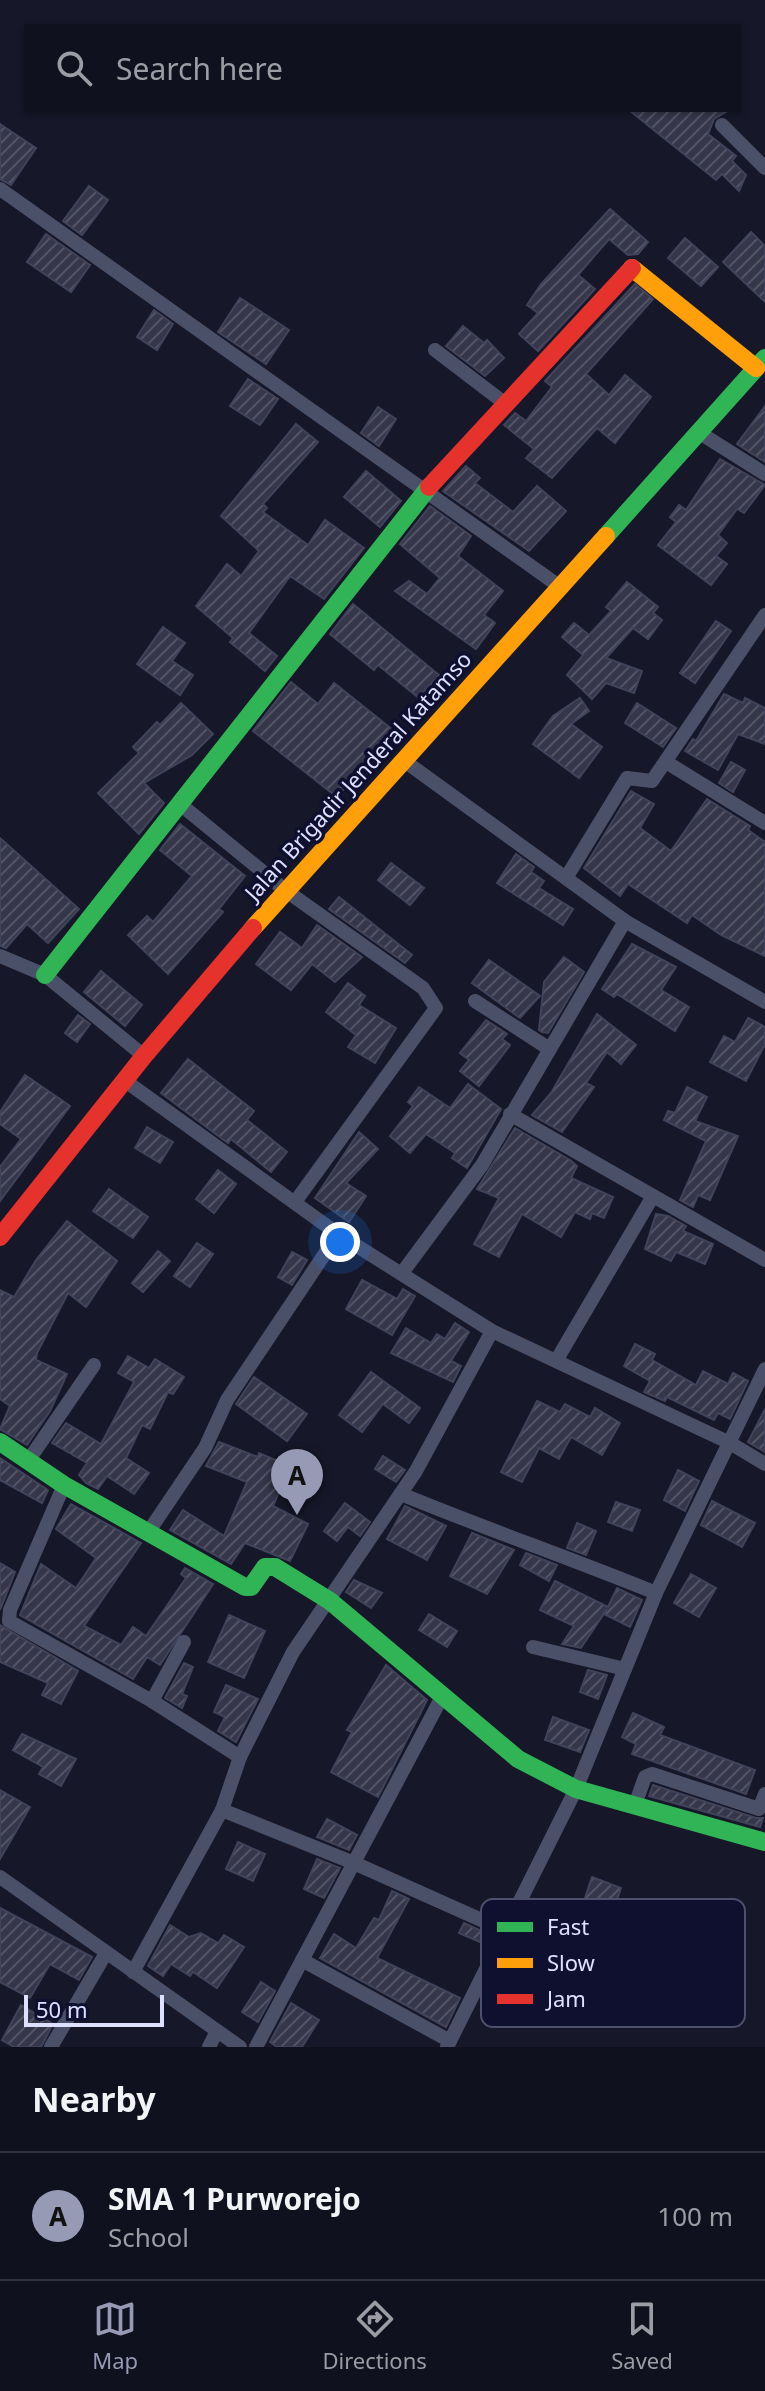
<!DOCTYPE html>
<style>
body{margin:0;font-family:"Noto Sans",sans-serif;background:#191a27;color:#f1f3f6}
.scale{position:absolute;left:24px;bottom:20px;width:140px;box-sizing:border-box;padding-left:8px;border:4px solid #dde1ff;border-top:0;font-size:22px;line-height:28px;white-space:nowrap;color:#dde1ff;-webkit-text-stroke:6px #0f102f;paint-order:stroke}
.you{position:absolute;left:340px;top:1242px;width:28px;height:28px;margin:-20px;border:6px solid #fff;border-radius:50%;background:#1a73e8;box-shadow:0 0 0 12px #1a73e833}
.badge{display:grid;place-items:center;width:52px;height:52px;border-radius:50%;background:#979ab4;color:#111;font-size:26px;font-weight:700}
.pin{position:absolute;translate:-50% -66px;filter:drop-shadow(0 2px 4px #0008)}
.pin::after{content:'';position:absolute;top:42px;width:28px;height:24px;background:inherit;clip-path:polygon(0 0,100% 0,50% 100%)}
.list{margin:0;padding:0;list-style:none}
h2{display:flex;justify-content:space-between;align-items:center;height:104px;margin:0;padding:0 32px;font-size:34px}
h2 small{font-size:26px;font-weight:400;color:#9c9da4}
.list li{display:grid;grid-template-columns:52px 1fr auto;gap:24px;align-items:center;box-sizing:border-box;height:128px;padding:0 32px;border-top:2px solid #30313c}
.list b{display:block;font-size:30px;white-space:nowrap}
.list p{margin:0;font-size:26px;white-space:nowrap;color:#9c9da4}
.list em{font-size:26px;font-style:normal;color:#9c9da4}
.icon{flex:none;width:44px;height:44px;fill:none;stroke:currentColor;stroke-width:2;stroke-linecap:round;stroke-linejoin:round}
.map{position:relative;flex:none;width:765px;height:2047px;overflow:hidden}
.search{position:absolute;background:#10111e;box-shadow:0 2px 6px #0004;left:24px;right:24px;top:24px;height:88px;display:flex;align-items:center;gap:20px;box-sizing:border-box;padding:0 28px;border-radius:0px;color:#9c9da4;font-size:30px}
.sheet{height:232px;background:#10111e}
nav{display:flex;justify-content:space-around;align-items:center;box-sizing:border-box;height:112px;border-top:2px solid #30313c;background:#10111e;font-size:22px;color:#9c9da4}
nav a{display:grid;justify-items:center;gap:4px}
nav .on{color:#979ab4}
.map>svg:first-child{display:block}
.building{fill:url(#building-hatch);stroke:#41435b;stroke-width:2}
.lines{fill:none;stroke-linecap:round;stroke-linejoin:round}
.street{stroke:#4b5069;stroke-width:14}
.fast{stroke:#30b455;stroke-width:18}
.slow{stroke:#ff9f0a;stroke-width:18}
.jam{stroke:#e5322d;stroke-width:18}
.labels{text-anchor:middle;stroke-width:7;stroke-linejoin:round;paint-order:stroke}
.street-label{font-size:22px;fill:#dde1ff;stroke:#0f102f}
.key{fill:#0f102f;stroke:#4d4f6d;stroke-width:2}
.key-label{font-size:22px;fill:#dde1ff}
</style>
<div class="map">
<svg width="765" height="2047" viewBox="0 0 765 2047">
<defs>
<pattern id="building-hatch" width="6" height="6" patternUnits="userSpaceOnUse" patternTransform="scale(2)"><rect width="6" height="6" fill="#353649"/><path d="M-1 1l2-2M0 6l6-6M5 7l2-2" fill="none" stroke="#525364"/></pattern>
</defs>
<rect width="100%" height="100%" fill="#161728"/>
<g class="building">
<polygon points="629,110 729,110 714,119 708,134 736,156 732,161 746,175 739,191 722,174 716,180"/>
<polygon points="0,124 36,148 11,185 0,179"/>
<polygon points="89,186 108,200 82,235 63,221"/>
<polygon points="610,209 648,242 638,254 628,255 609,239 578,275 595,289 538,351 519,334 538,313 527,305 541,284"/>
<polygon points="751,232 765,246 765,302 723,262"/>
<polygon points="46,234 90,265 71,292 27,262"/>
<polygon points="685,238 718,267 701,286 668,258"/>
<polygon points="635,284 653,299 586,374 609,395 625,375 651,397 615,443 597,428 552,478 526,458 534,449 504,425 515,413 526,421 552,387 545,381"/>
<polygon points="240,298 289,330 266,364 218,332"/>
<polygon points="154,310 173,324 157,350 137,337"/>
<polygon points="463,326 484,343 487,340 504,358 485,376 446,346"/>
<polygon points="248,379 278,399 260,425 230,406"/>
<polygon points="765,406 765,462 737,444"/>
<polygon points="378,407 396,419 379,446 361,433"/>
<polygon points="296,424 318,442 263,504 267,508 263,512 308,545 325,520 364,548 324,599 290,576 249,633 277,656 265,671 230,642 233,638 196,606 227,564 241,576 259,551 221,516"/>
<polygon points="720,459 765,485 744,513 737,509 718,535 727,543 716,556 727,564 711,585 658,545 676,522 670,517 679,505 686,510"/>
<polygon points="466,466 480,478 475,483 513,512 537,486 566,511 529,551 443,491"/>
<polygon points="366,471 401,501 380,527 344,497"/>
<polygon points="430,506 471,536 458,556 503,591 484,615 495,623 476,649 395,591 409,581 427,594 440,578 400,544"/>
<polygon points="627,582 658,607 653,613 662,620 648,639 633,628 606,658 642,671 634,693 606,683 592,699 567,675 583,655 562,637 574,623 589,635 611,611 606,607"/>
<polygon points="353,604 439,675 419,698 378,665 374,670 330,634"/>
<polygon points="716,621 731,631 695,683 680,673"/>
<polygon points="163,627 185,643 172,661 193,675 180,695 137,664"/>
<polygon points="291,682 318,704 334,683 399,735 365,777 358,772 337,797 253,731"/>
<polygon points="724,694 743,703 745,698 765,708 765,744 738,734 718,770 685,751 693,739 696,741"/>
<polygon points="580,698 589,711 571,724 602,747 579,778 533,744 553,716"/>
<polygon points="181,703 213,734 192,755 144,783 164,803 139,834 98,793 139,753 133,747 157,722 160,725"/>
<polygon points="637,703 676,728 663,747 625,723"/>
<polygon points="731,762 745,770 733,792 719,783"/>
<polygon points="631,791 654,804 640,828 671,851 707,799 750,826 748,830 765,842 765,956 721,935 692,915 687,923 628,884 620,896 584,868"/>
<polygon points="180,824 245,876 219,909 223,912 168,974 128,935 147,916 153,922 192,876 160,850"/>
<polygon points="0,838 79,909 48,943 27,924 6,948 0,946"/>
<polygon points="516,854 534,867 531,872 544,881 539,888 573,909 563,925 497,883"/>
<polygon points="391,863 424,888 410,905 378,880"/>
<polygon points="339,897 412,955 405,963 329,909"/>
<polygon points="317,925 362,957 335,982 312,964 291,990 256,964 280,932 302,948"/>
<polygon points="632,944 676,967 661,990 689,1007 675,1031 617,994 614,997 602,989"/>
<polygon points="564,957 584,972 548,1033 542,1032 539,1030 544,982"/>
<polygon points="489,960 540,996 520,1018 472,983"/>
<polygon points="101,971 142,1005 125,1026 84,992"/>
<polygon points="348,983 365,996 359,1005 396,1028 375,1063 348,1047 356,1035 326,1012"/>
<polygon points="597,1014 636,1045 621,1064 607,1052 586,1083 594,1087 562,1132 532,1115 551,1093"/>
<polygon points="78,1015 90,1024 77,1042 65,1033"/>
<polygon points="748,1018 765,1027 765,1044 746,1081 710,1062 724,1036 735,1042"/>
<polygon points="486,1020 507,1034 502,1039 510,1045 479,1086 460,1071 469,1060 460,1053"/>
<polygon points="188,1059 254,1111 247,1120 287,1152 271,1172 231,1139 228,1143 161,1093"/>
<polygon points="25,1075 70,1106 0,1201 0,1167 21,1139 0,1124 0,1112"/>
<polygon points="468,1084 501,1109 467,1168 452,1158 455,1153 426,1134 410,1153 390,1136 413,1106 408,1102 419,1087 450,1108"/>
<polygon points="687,1087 707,1097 695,1121 738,1136 710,1200 698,1195 693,1207 680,1200 706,1141 664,1120 668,1111 675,1113"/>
<polygon points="147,1127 173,1142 160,1163 135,1148"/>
<polygon points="515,1128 570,1160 577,1166 571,1178 613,1197 604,1218 592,1213 590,1219 575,1212 561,1237 522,1214 499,1257 474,1244 499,1198 477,1189"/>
<polygon points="359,1132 378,1149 346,1183 366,1196 349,1222 315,1198"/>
<polygon points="218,1170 236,1184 214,1213 196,1199"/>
<polygon points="109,1189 148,1217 133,1238 93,1211"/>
<polygon points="656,1214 668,1216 686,1226 683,1231 713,1244 705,1264 676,1252 671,1261 645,1249"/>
<polygon points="67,1221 117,1261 86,1307 68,1293 37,1353 36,1360 67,1374 50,1411 27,1445 0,1429 10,1406 0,1399 0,1290 14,1297 36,1260"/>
<polygon points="197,1243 213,1254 190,1287 174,1276"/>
<polygon points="158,1251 170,1261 143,1292 132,1283"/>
<polygon points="292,1252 307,1260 292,1285 278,1277"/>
<polygon points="362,1280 397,1299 403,1289 415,1296 392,1335 346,1309"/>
<polygon points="455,1323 469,1332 451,1361 461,1366 453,1382 391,1353 406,1328 431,1343 437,1334 445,1339"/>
<polygon points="635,1344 655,1354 652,1360 696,1385 703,1371 728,1384 733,1373 748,1381 730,1419 718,1413 714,1420 667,1397 665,1401 644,1392 650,1381 624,1366"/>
<polygon points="128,1356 149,1368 155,1359 184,1377 173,1394 168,1392 150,1429 142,1425 126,1458 149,1473 134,1494 107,1476 98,1489 86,1483 79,1475 87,1463 52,1443 66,1423 101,1444 134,1382 118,1373"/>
<polygon points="371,1372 420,1408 409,1423 383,1404 362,1432 339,1415"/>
<polygon points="254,1377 307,1414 287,1441 236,1404"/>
<polygon points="537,1401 560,1412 565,1404 590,1417 595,1408 620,1423 602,1455 571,1437 559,1459 539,1448 522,1482 501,1472"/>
<polygon points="765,1409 765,1452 748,1442"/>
<polygon points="219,1442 258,1457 259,1453 290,1466 273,1506 308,1524 290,1561 245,1543 231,1564 170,1530 183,1510 224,1536 247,1482 206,1466"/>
<polygon points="383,1456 405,1470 396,1482 375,1469"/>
<polygon points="0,1458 48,1490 42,1503 0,1480"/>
<polygon points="678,1470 699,1481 685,1511 664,1500"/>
<polygon points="712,1501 755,1523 742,1547 701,1525"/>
<polygon points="616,1502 640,1510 632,1531 608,1522"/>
<polygon points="345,1503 370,1522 360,1536 348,1527 337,1541 324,1531"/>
<polygon points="71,1504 141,1543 84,1626 121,1645 133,1627 146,1636 186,1578 181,1574 185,1568 213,1584 160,1665 147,1657 133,1679 20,1615 41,1564 76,1588 96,1558 56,1529"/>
<polygon points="405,1506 446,1526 427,1560 387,1539"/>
<polygon points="577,1523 596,1531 586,1555 567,1548"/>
<polygon points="472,1533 514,1550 487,1594 450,1576"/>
<polygon points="526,1553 557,1565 549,1581 520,1565"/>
<polygon points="0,1563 15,1572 0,1610"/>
<polygon points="691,1574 716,1588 699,1617 674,1603"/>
<polygon points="354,1580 382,1593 371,1608 346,1592"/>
<polygon points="555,1581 608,1607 617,1588 642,1600 630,1627 604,1614 607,1609 581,1648 562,1644 574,1626 540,1610"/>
<polygon points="429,1614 457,1631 447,1647 419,1630"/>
<polygon points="229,1615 265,1631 244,1678 208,1662"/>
<polygon points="0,1625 78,1671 61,1704 42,1695 48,1683 0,1662"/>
<polygon points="184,1663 193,1667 182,1694 187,1696 182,1708 165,1698"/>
<polygon points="386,1665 427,1700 378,1797 331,1772 352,1732 347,1730"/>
<polygon points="588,1670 607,1675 598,1699 580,1692"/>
<polygon points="226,1685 258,1699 236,1742 218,1731 225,1717 214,1712"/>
<polygon points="633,1713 664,1727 660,1735 755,1770 746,1794 632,1754 636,1744 622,1737"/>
<polygon points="553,1717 589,1730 580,1752 545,1740"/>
<polygon points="22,1734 76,1759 61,1786 39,1774 43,1767 13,1750"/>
<polygon points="653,1785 756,1818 763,1818 760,1827 649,1796"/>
<polygon points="0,1790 30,1807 0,1859"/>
<polygon points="327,1819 357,1835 349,1850 317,1837"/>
<polygon points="238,1842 265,1854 253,1881 226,1869"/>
<polygon points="317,1859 340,1868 324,1898 304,1889"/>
<polygon points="592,1877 621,1888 600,1946 557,1931 566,1905 581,1910"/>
<polygon points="392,1891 409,1899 377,1958 460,1998 446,2027 320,1958 334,1934 356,1948 374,1918 379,1920"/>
<polygon points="0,1908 92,1957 79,1980 50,1964 30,1998 0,1982"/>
<polygon points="464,1923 492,1936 487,1945 459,1933"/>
<polygon points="170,1925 189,1937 201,1933 218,1943 224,1935 244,1947 217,1988 193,1972 190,1976 171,1964 163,1976 148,1966"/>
<polygon points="261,1982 275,1991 258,2022 242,2012"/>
<polygon points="291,2003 319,2020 302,2047 277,2047 270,2042"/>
<polygon points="21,2005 53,2024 41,2047 14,2047 2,2040"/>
</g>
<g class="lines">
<g class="street">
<polyline points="722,125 765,168"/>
<polyline points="0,189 559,586"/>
<polyline points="435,350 507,405"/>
<polyline points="700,433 765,474"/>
<polyline points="406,762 625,921 765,1002"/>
<polyline points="666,762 765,823"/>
<polyline points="180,804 285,890 423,988 436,1008 295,1202"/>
<polyline points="566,878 627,778 652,781 765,615"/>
<polyline points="0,956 45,975 144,1056"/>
<polyline points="475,1001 548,1048"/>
<polyline points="124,1080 338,1234 492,1331 730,1443 765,1464"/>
<polyline points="510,1114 765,1260"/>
<polyline points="402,1273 482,1165 625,921"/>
<polyline points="556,1361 653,1196"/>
<polyline points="28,1461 94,1365"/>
<polyline points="64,1485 10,1610 9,1621 152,1701 240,1757 222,1810 354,1863 506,1931"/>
<path d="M401,1494C486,1529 570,1558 656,1593"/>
<polyline points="149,1531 205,1448 227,1400 338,1234"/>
<polyline points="533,1647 625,1669"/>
<polyline points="152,1701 184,1642"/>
<polyline points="240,1757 293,1652 416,1471 492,1331"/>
<polyline points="635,1805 645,1777 652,1774 759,1809 765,1794"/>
<polyline points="0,1877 240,2047"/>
<polyline points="302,1960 450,2041"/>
<polyline points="133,1972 222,1810"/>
<polyline points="51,2047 106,1953"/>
<polyline points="209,2047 217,2031"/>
<polyline points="256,2047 443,1695"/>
<polyline points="447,2047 576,1789 656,1593 765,1369"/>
</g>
<g class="fast">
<polyline points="606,536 765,358"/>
<polyline points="45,975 429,487"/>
<polyline points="0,1442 64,1485 245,1587 251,1587 265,1567 275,1567 330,1601 518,1759 576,1789 765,1842"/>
</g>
<g class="slow">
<polyline points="632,268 756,368"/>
<polyline points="253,928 606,536"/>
</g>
<g class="jam">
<polyline points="429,487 632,268"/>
<polyline points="0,1237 144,1056 253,928"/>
</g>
</g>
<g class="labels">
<g class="street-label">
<text transform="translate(358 776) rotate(-48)" y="8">Jalan Brigadir Jenderal Katamso</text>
</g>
</g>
<rect x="481" y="1899" width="264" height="128" rx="12" class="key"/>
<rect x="497" y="1922" width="36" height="10" fill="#30b455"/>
<rect x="497" y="1958" width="36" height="10" fill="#ff9f0a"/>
<rect x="497" y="1994" width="36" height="10" fill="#e5322d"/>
<g class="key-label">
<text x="547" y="1935">Fast</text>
<text x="547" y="1971">Slow</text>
<text x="547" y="2007">Jam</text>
</g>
</svg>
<div class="scale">50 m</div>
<div class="you"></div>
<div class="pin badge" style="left:297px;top:1515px">A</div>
<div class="search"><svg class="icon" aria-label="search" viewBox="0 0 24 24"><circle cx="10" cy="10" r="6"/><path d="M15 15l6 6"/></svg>Search here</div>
</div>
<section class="sheet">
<h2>Nearby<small></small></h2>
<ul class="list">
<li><span class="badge">A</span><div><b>SMA 1 Purworejo</b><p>School</p></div><em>100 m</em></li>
</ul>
</section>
<nav>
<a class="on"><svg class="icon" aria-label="map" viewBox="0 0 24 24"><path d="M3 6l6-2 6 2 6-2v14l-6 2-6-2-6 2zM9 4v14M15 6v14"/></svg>Map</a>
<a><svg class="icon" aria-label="directions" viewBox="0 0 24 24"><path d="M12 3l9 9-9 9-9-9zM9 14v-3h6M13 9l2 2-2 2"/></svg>Directions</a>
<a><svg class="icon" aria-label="saved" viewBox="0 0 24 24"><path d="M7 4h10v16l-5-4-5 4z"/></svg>Saved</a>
</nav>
